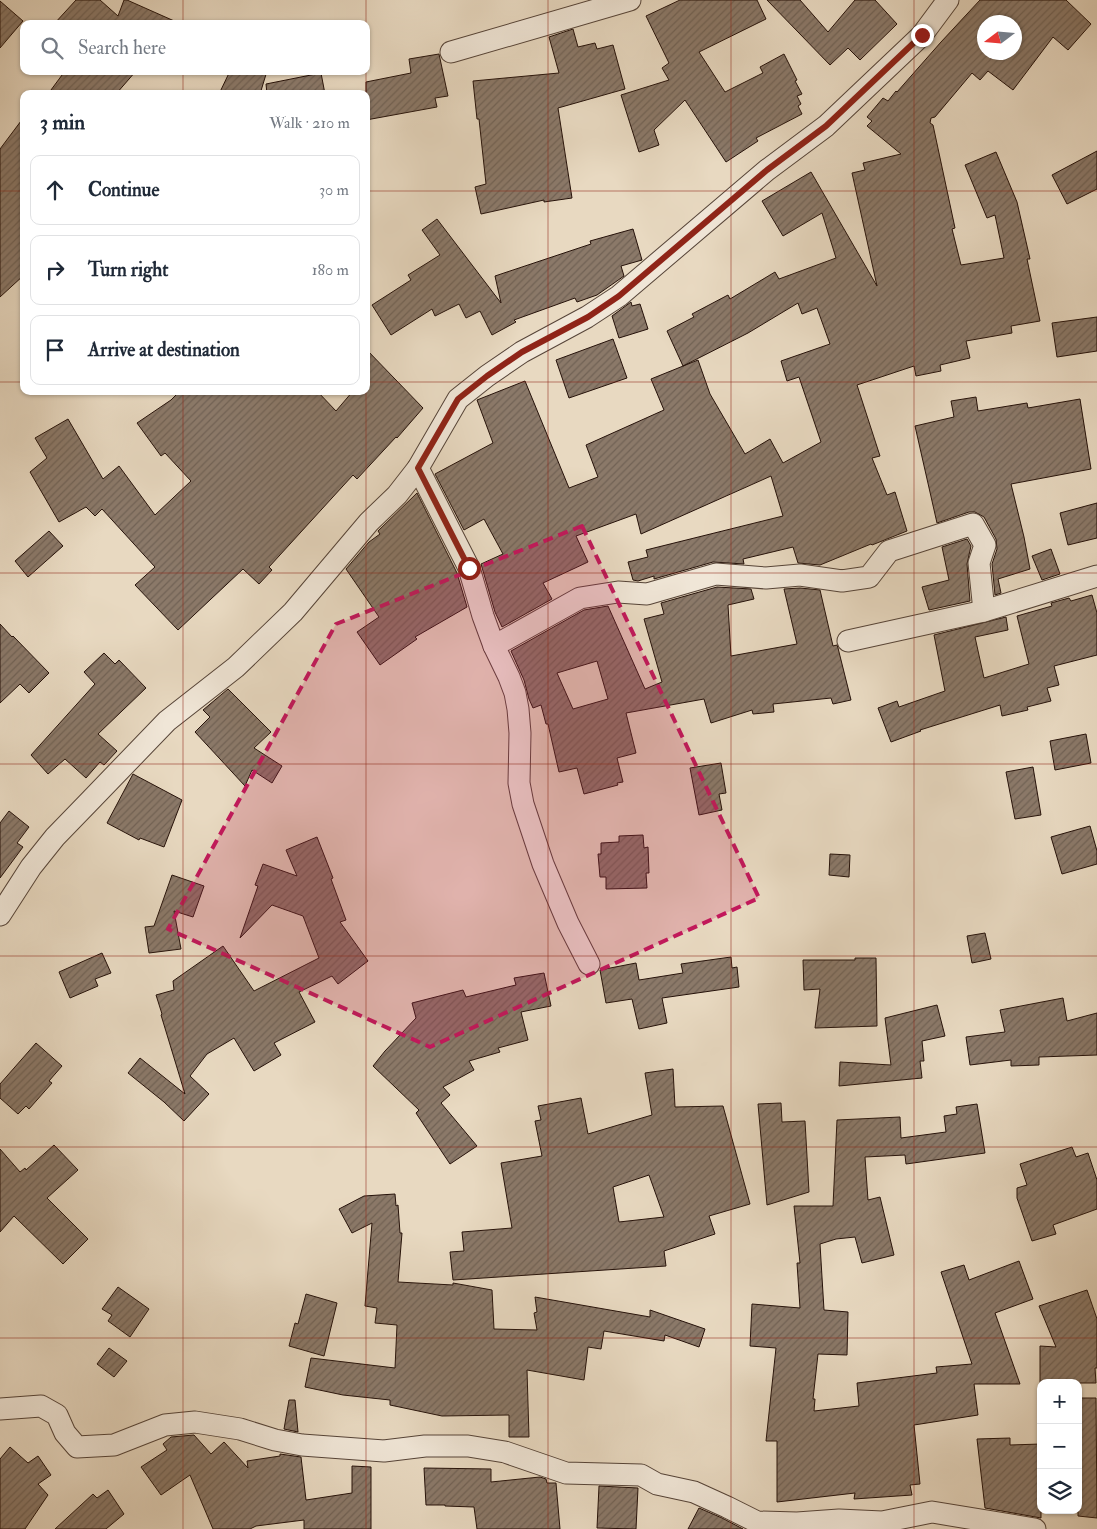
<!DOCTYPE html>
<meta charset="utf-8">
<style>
body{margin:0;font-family:"IM FELL Double Pica",serif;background:#f6f6f7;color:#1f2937}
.controls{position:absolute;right:15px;bottom:15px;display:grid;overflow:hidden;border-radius:10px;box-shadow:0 1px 4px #0004}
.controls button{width:45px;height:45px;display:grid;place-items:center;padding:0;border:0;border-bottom:1px solid #e0e1e3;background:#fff;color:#1f2937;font:25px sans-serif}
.compass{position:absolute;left:977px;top:15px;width:45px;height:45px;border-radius:50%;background:#fff;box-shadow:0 1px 4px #0004;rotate:254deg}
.stop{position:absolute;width:15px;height:15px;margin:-11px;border:4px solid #8f2418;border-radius:50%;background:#fff}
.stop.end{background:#8f2418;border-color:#fff;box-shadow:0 1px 5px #0008}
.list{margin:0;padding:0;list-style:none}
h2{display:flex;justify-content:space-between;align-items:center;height:65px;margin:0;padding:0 20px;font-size:21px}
h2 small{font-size:16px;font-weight:400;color:#747a83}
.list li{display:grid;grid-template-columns:32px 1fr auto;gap:15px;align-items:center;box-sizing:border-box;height:70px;margin:0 10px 10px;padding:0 10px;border:1px solid #e0e1e3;border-radius:10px}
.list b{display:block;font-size:19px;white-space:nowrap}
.list em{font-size:16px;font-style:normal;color:#747a83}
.icon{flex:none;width:28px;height:28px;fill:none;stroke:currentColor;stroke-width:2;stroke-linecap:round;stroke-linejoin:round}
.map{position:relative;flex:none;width:1097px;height:1529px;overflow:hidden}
.search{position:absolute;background:#fff;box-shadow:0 1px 4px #0004;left:20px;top:20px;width:350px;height:55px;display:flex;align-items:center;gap:12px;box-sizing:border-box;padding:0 18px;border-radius:10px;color:#747a83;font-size:19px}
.panel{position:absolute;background:#fff;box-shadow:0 1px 4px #0004;left:20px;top:90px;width:350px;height:305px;border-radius:10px}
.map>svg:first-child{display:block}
.building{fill:url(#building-hatch);stroke:#26120a;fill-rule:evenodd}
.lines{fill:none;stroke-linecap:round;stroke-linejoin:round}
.street-casing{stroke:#564438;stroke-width:23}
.street{stroke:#f0e6d7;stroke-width:21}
.route{stroke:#8f2418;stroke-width:6}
.marked{fill:#c2185b;fill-opacity:0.2;stroke:#c2185b;stroke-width:4;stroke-dasharray:10 6;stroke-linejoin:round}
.grid{fill:none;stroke:#8f2418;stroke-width:1;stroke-opacity:0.55}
</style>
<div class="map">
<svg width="1097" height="1529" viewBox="0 0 1097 1529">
<defs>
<pattern id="building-hatch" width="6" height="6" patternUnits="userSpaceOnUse" patternTransform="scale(1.25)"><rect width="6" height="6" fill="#8b7969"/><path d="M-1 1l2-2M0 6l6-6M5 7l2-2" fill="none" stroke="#716255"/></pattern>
</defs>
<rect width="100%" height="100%" fill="#e8d9c1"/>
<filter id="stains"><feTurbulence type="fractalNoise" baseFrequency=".004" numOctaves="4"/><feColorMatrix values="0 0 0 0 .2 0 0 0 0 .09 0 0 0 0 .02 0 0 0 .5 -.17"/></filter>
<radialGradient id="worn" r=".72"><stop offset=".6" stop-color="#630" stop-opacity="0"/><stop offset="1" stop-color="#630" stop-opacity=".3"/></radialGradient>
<g class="building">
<polygon points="76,0 100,0 118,16 124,0 127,0 181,24 54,24"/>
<polygon points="680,0 757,0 766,19 699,52 725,92 763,73 760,67 784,54 797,80 795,81 802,94 797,96 801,104 798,106 802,114 756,138 758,141 726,162 685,100 654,130 659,145 639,152 621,95 669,80 662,68 669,63 646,16"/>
<polygon points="767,0 800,0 828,32 855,0 875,0 897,24 860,60 848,48 830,65"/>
<path d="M980,0H1066L1091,24L1068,50L1053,37L1013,90L988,71L980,80L972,73L935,117L931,118L930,123L933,125L955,228L952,229L961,265L1004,258L995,215L987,218L965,165L996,152L1017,202L1030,259H1027L1040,321L1011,326L1012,333L966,341L970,358L940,365L941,371L916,376L914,366L857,385L880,456L872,458L887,495L895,492L907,531L872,545L871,544L820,565L798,563L793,547L743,559L744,564L713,562L654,579V576L638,581L633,580L628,562L648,557L646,550L783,516L771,476L641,534L636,514L576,536L588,562L543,583L552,599L502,627L495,612L481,564L503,554L484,519L464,530L435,474L493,443L477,400L525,381L569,488L598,477L586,445L664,410L651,379L698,360L710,394L745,454L770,439L783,463L821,442L799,377L787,381L781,361L830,344L817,308L802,314L798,303L748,333L683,366L667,331L694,317L692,314L728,295L730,299L775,272L779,279L836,258L822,213L783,236L762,201L811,172L877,286L852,173L865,170L863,163L901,154L867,126L872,121L867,117L883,98L888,101L896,91L897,92L941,42ZM984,22H1014V52H984Z"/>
<polygon points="0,1 23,21 0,48"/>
<polygon points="573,29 578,47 595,43 597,49 613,45 625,89 558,108 572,198 544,202 544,200 481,214 475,187 486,184 479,119 477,119 473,81 559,73 549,37"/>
<polygon points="439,54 448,96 435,98 437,107 366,120 366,82 411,73 409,59"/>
<polygon points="65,71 136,71 116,94 48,94"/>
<polygon points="230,71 267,71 260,94 219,94"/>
<polygon points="321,73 325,94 267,94 266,84"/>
<polygon points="24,117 24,275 0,297 0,149"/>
<polygon points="1097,151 1097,189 1067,204 1052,175"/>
<polygon points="437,219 501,303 495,276 591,244 590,241 633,229 642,260 621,266 624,276 597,295 577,302 575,298 514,320 516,322 492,335 480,311 466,318 459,304 435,316 432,309 391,335 372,305 411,280 408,275 440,255 422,230"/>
<polygon points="631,302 632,306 640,304 648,329 619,338 612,316"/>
<polygon points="1097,317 1097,351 1057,357 1052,323"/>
<polygon points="613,339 627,378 569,398 556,360"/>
<polygon points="366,349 423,408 397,438 396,437 357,479 353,475 269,567 272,570 259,584 243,569 178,630 135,585 155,567 102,509 95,516 86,507 59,522 30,472 47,458 35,438 68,419 103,479 119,466 155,515 191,481 165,453 161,456 137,423 171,400 180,391 317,391 336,411 353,391 366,391"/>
<polygon points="976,397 978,411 1027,403 1028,408 1080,399 1091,469 1011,484 1024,537 1030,569 998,579 1001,593 995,595 992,564 997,549 996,539 984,517 975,512 969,512 937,523 915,426 954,417 951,401"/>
<polygon points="417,493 457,573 467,607 415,637 417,639 380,665 357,632 379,617 346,569 369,542 380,534 378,531"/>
<polygon points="1097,503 1097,538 1068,545 1060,513"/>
<polygon points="49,531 63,546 28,577 15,561"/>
<polygon points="967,539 971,546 967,564 970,601 929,610 922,587 949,580 942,547"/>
<polygon points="1051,549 1060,574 1042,580 1032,556"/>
<path d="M717,587L751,589L754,599L728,605L731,656L797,644L784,589L800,588L820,590L833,646L837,645L838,648L851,700L833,704L831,698L773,704L774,712L753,714L752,710L711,723L704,699L626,713L636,753L617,758L623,782L617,783L618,785L584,794L577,768L559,772L548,724H546L541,705L533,708L529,699L524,680L511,651L584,610L608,606L645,689L662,682L644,619L664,614L661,603ZM597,661L608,699L573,709L557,673Z"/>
<polygon points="1092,595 1097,613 1097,655 1054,666 1059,685 1047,688 1051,701 1027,707 1028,710 1002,716 1000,705 920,730 921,731 891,742 878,708 897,701 899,707 945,691 934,635 1006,617 1008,630 975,637 984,678 1029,664 1017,616 1052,606 1051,603 1069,598 1071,601"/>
<polygon points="0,624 12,637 13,636 49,673 29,693 20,684 0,703"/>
<polygon points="104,653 115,664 119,660 146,688 98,734 117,751 104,765 100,762 86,778 65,759 48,774 31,755 95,684 84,672"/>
<polygon points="228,689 271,732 254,748 282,766 272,783 252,770 245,786 195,732 210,717 203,710"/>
<polygon points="1086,734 1091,763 1055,770 1050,741"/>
<polygon points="721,763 726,793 719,794 722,810 699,815 690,768"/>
<polygon points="1033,767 1041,815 1015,819 1006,772"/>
<polygon points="133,774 182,800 164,847 140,838 139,840 107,823"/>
<polygon points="9,811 29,827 17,843 23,847 0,878 0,823"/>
<polygon points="1090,826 1097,851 1097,864 1062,874 1051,837"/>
<polygon points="643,835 644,848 648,847 649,873 646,873 647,888 606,889 606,877 600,877 598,854 601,854 601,843 619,842 619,836"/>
<polygon points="317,837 333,878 331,879 346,920 340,922 368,961 338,984 332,976 299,992 315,1022 274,1043 281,1055 254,1071 234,1038 207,1054 190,1076 209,1094 184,1121 164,1102 128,1073 140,1058 185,1094 161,1015 162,1014 156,995 174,990 173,981 223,946 254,991 319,958 303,916 272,905 240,938 258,886 255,885 263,864 297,876 286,850"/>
<polygon points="830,854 850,855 849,877 829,875"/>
<polygon points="172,875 204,886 193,917 174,911 181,949 149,953 145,927 154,926"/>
<polygon points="985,933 991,959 972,963 967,936"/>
<polygon points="102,953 111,973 95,979 98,986 70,998 59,972"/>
<polygon points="731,957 732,968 737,967 739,987 662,998 667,1023 639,1029 632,999 606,1003 600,970 636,963 639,980 683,973 681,964"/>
<polygon points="855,958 876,958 877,1026 815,1028 820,989 804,990 803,960 855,960"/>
<polygon points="544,973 551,1006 521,1012 528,1040 498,1048 500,1052 469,1061 474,1070 443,1087 450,1095 441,1103 477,1146 450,1164 416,1113 419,1110 373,1066 385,1051 416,1018 412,1003 463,990 466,997 516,985 514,978"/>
<polygon points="1063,998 1067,1021 1097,1013 1097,1055 1039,1057 1039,1065 1011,1066 1011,1060 970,1065 966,1037 1005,1032 1000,1010"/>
<polygon points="937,1005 945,1036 922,1041 924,1061 920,1061 922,1078 839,1086 840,1062 891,1065 885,1018"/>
<polygon points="36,1043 62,1066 49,1081 52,1083 29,1109 26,1106 18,1114 0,1098 0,1084"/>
<path d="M673,1069L675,1107L723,1106L750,1204L709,1216L715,1234L664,1251L666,1266L453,1280L450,1252L464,1251L462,1232L512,1228L501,1163L542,1156L535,1121L541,1120L538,1106L581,1098L588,1134L652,1115L645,1073ZM649,1175L664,1217L619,1222L613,1187Z"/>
<polygon points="781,1103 782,1122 805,1121 809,1192 767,1205 758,1104"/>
<polygon points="977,1104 985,1153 906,1164 905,1155 865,1157 868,1200 880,1197 894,1255 862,1263 855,1237 836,1239 820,1244 824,1310 848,1312 847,1355 818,1354 813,1399 815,1399 814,1411 859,1406 857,1383 937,1373 936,1367 972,1364 941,1272 964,1265 969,1280 1019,1261 1033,1299 995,1313 1020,1384 974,1384 978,1415 914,1425 920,1484 910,1485 912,1495 854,1499 855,1493 777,1502 777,1441 766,1441 776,1348 750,1346 752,1304 800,1308 797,1263 800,1263 794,1206 833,1206 837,1120 900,1117 901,1138 946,1132 944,1116 957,1114 956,1107"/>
<polygon points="54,1145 78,1170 47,1198 88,1239 63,1264 14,1216 0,1232 0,1149 20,1172 25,1168 26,1170"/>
<polygon points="1072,1147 1076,1157 1088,1153 1097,1180 1097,1209 1053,1225 1056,1234 1032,1241 1017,1198 1017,1188 1027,1185 1020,1164"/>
<polygon points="395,1194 396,1206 398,1205 400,1233 402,1233 398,1282 453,1285 453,1283 492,1290 494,1329 537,1330 534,1313 537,1312 535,1297 650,1317 650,1310 705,1329 699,1347 665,1335 664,1341 604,1331 601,1349 588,1347 584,1380 527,1370 529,1437 509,1437 509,1415 442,1416 390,1405 390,1400 343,1395 305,1387 311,1358 395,1368 397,1325 375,1323 377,1308 365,1306 372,1223 352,1233 339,1209 364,1196"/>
<polygon points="118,1287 149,1309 130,1337 108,1321 112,1315 102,1309"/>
<polygon points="1087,1290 1097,1319 1097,1368 1095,1368 1096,1383 1040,1383 1040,1346 1056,1347 1039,1306"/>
<polygon points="306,1294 337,1303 324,1356 289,1346 295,1323 298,1324"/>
<polygon points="109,1348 127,1361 114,1377 97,1364"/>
<polygon points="1078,1398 1096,1398 1097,1518 1078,1516"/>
<polygon points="289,1400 295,1400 298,1432 284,1429"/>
<polygon points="194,1435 211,1454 224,1442 248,1468 247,1461 280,1456 280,1454 301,1457 306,1500 352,1493 352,1466 371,1467 371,1529 304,1529 304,1520 256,1526 250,1529 213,1529 190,1475 161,1495 141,1467 167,1450 163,1444 171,1437"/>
<polygon points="1010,1438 1010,1445 1041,1444 1041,1518 985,1508 977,1439"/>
<polygon points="10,1447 28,1463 38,1456 51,1475 38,1484 48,1495 25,1529 0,1529 0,1459"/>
<polygon points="424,1468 491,1469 491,1482 540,1477 546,1479 547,1483 556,1483 560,1529 477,1529 474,1507 445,1506 445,1505 426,1505"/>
<polygon points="599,1486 638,1488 636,1529 597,1528"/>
<polygon points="108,1490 124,1514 106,1529 55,1529 93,1494 97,1498"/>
<polygon points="699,1508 722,1518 743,1529 688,1529"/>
</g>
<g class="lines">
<g class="street-casing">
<g id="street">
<polyline points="451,52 630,0"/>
<polyline points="418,468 469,568 483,616 494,646 509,677 515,693 518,709 520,733 519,783 523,804 543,864 568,923 589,964"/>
<polyline points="848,641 984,611 1097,576"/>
<polyline points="494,646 580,598 618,592 647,594 716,574 766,578 800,575 842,581 869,577 889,551 973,524 985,545 979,563 984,611"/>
<polyline points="0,915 31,867 55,837 87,804 167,721 236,667 293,612 369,522 397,495 418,468 458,399 487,376 522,352 587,317 619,296 767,170 826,126 922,35 948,0"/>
<polyline points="0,1409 41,1406 57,1415 65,1433 77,1447 114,1445 165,1425 195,1422 240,1429 275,1440 302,1445 384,1451 425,1446 468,1446 505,1452 566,1473 641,1475 657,1484 694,1492 727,1507 757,1522 797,1523 839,1520 882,1522 932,1512 1035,1529"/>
</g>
</g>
<use href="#street" class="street"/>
</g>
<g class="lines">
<polyline class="route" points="469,568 418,468 458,399 487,376 522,352 588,317 619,296 767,170 826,126 922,35"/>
</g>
<path class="marked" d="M582,526L759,898L430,1047L168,929L336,624Z"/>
<path class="grid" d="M183,0V24M366,0V24M548,0V1529M731,0V1529M914,0V1529M183,71V94M366,71V94M0,191H24M366,191H1097M0,382H24M366,382H1097M183,391V1529M366,391V1529M0,573H1097M0,764H1097M0,956H1097M0,1147H1097M0,1338H1097"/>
<rect width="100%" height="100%" filter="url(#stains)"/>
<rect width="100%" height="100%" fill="url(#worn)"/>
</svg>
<div class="controls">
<button>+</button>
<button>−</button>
<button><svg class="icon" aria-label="layers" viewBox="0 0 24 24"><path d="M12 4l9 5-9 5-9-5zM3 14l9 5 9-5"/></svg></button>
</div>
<svg class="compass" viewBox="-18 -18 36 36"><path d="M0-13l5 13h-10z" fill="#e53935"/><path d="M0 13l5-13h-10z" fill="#747a83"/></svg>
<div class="stop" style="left:469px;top:568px"></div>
<div class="stop end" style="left:922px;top:35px"></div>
<div class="search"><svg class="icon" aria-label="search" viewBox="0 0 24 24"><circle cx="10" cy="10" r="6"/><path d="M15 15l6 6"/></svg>Search here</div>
<section class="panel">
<h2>3 min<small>Walk · 210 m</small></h2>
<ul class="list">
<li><svg class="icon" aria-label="ahead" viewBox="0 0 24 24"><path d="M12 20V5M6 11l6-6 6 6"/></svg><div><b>Continue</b></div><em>30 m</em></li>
<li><svg class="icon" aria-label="right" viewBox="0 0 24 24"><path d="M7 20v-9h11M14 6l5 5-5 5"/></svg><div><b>Turn right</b></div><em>180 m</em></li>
<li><svg class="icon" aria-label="arrive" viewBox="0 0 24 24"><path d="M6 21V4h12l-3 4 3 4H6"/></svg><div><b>Arrive at destination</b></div></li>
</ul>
</section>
</div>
